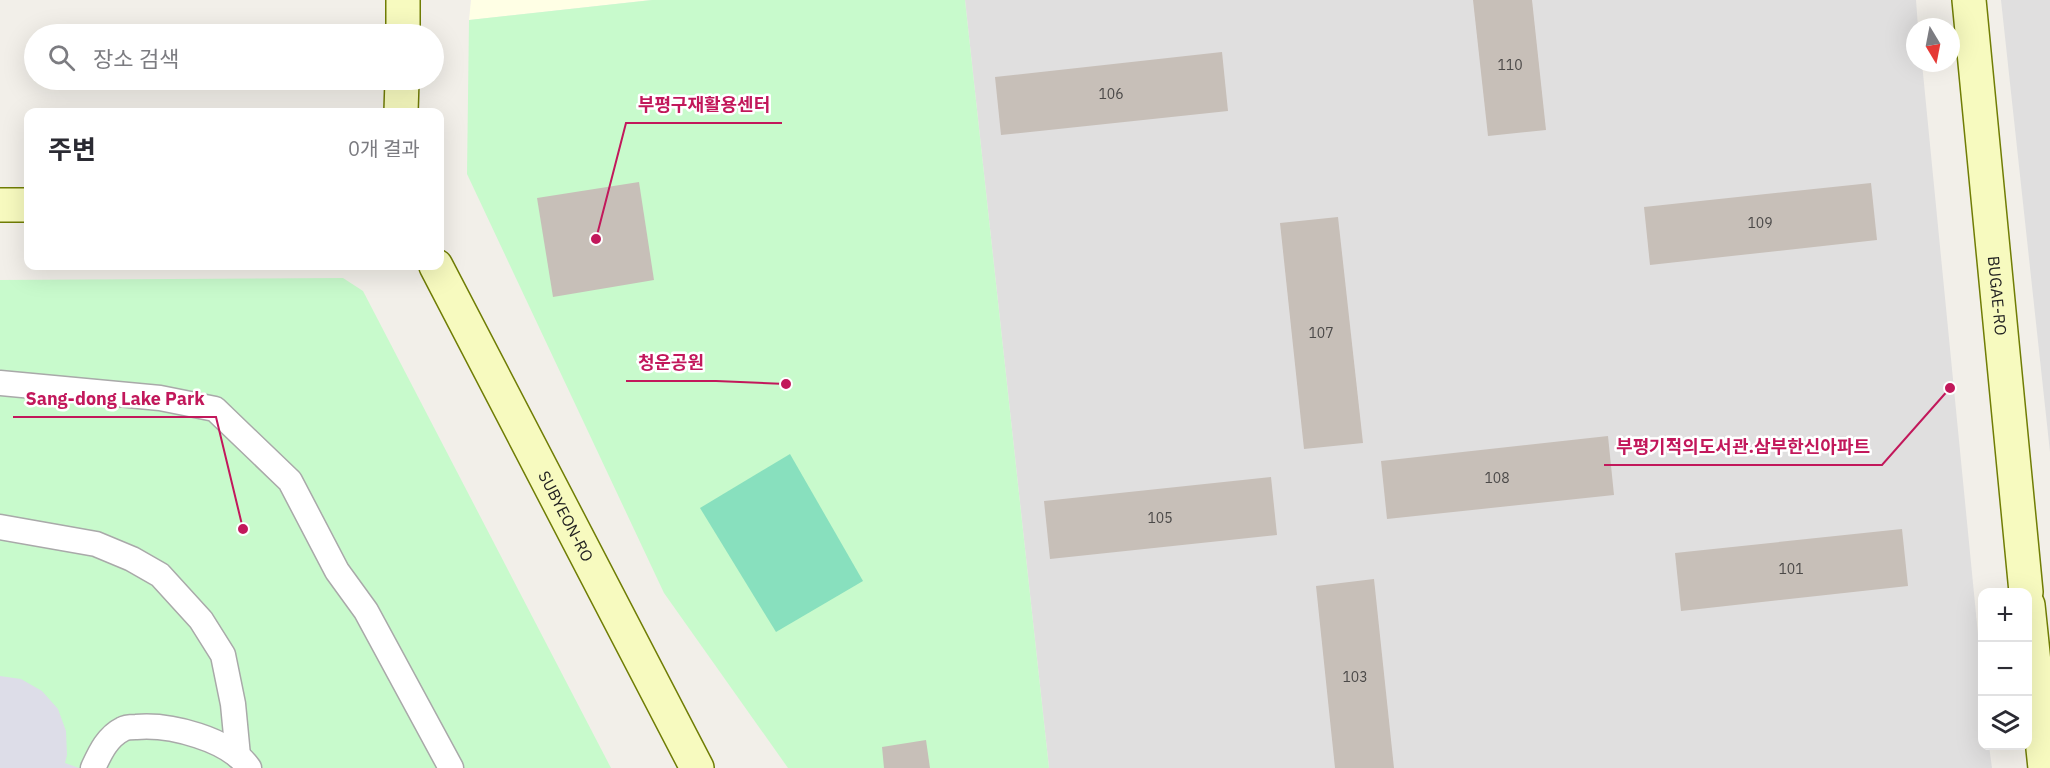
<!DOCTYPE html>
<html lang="ko">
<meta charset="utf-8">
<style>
body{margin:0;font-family:"IBM Plex Sans","Noto Sans KR",sans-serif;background:#f7f7f7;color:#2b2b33}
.controls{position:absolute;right:18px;bottom:18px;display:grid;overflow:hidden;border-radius:12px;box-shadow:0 6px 24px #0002}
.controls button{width:54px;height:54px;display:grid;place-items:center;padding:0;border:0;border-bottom:2px solid #e1e1e2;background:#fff;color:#2b2b33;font:30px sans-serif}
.compass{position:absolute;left:1906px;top:18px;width:54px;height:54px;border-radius:50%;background:#fff;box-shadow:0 6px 24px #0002;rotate:170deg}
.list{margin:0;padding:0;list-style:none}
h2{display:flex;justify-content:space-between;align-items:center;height:78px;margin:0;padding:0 24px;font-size:26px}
h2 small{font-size:20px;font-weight:400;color:#7c7c81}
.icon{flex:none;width:33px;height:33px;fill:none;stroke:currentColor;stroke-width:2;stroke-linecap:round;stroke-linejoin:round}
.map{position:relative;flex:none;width:2050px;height:768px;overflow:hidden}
.search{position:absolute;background:#fff;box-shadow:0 6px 24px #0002;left:24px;top:24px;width:420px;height:66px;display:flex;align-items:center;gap:15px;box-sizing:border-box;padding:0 21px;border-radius:33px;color:#7c7c81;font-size:22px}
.panel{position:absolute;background:#fff;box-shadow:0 6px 24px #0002;left:24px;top:108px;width:420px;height:162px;border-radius:12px}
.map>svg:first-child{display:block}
.residential{fill:#e0dfdf}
.education{fill:#ffffe5}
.park{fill:#c8facc}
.pitch{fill:#88e0be}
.plaza{fill:#dddde8}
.building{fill:#c7bfb8}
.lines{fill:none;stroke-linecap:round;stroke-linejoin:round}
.street-casing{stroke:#a9a9a9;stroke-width:27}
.secondary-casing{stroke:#707d05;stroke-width:36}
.street{stroke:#fff;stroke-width:24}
.secondary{stroke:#f7fabf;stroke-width:33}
.labels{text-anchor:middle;stroke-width:5;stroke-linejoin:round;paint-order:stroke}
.number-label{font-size:14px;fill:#4b4948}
.street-label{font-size:16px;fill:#222;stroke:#fff}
.leader{fill:none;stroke:#c2185b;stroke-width:2}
.callout-dot{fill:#c2185b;stroke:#fff;stroke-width:2}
.callout-label{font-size:18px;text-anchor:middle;font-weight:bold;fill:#c2185b;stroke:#fff;stroke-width:5;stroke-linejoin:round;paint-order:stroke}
</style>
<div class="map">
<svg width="2050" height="768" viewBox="0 0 2050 768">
<rect width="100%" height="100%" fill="#f2efe9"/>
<g class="residential">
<polygon points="965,0 1916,0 1918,27 1915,27 1915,63 1922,63 1982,675 1982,746 1989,746 1992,768 1049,768"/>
<polygon points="2001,0 2050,0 2050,452"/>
</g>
<polygon class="education" points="471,0 651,0 469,20"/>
<g class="park">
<polygon points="652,0 965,0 1049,768 788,768 664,593 467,174 469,20"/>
<polygon points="343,278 363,291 611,768 0,768 0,280"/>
</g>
<polygon class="pitch" points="790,454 863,581 776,632 700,508"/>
<polygon class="plaza" points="0,676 21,679 42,691 58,709 66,731 67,755 65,763 79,768 0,768"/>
<g class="building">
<polygon points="1473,0 1532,0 1546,130 1488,136"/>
<polygon points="1222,52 1228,111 1001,135 995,77"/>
<polygon points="639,182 654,280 553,297 537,198"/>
<polygon points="1871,183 1877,240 1650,265 1644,207"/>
<polygon points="1338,217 1363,443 1304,449 1280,223"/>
<polygon points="1608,436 1614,495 1387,519 1381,461"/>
<polygon points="1271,477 1277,535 1050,559 1044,501"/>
<polygon points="1902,529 1908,586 1681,611 1675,553"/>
<polygon points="1374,579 1394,768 1335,768 1316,586"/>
<polygon points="926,740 930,768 884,768 882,747"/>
</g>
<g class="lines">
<g class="street-casing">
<g id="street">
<polyline points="0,383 160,398 215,409 290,481 337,571 366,611 451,768"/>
<polyline points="0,527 96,544 132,559 160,575 201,620 223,655 233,704 238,756"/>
<path d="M93,768C100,753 107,737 123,729C126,727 132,727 136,727C170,724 229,739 249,768"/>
</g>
</g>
<g class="secondary-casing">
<g id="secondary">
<path id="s1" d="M1969,0L2026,592"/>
<polyline points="403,34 403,0"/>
<polyline points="401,112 402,80"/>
<polyline points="0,205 28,205"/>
<path id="s2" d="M436,266L697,768"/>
<polyline points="2028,605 2045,768"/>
</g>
</g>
<use href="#street" class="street"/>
<use href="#secondary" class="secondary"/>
</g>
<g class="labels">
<g class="number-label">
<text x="1510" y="70">110</text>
<text x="1111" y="99">106</text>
<text x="1760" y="228">109</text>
<text x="1321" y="338">107</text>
<text x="1497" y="483">108</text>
<text x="1160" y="523">105</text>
<text x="1791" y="574">101</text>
<text x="1355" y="682">103</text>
</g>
<g class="street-label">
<text dy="6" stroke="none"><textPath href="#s1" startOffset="297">BUGAE-RO</textPath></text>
<text dy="6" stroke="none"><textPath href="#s2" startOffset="282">SUBYEON-RO</textPath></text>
</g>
</g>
<path class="leader" d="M596 239L626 123H782M786 384L716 381H626M243 529L216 417H13M1950 388L1882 465H1604"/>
<g class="callout-dot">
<circle cx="596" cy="239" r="6"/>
<circle cx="786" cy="384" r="6"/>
<circle cx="243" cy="529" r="6"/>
<circle cx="1950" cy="388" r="6"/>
</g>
<g class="callout-label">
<text x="704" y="111">부평구재활용센터</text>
<text x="671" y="369">청운공원</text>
<text x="115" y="405">Sang-dong Lake Park</text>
<text x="1743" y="453">부평기적의도서관.삼부한신아파트</text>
</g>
</svg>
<div class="controls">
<button>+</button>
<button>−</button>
<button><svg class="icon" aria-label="layers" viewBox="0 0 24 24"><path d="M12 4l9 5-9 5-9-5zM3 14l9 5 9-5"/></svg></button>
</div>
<svg class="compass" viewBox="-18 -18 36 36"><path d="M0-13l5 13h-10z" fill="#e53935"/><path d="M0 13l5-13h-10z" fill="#7c7c81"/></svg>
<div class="search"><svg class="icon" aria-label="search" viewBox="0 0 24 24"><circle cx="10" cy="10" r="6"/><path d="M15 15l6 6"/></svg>장소 검색</div>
<section class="panel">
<h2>주변<small>0개 결과</small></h2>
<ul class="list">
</ul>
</section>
</div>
